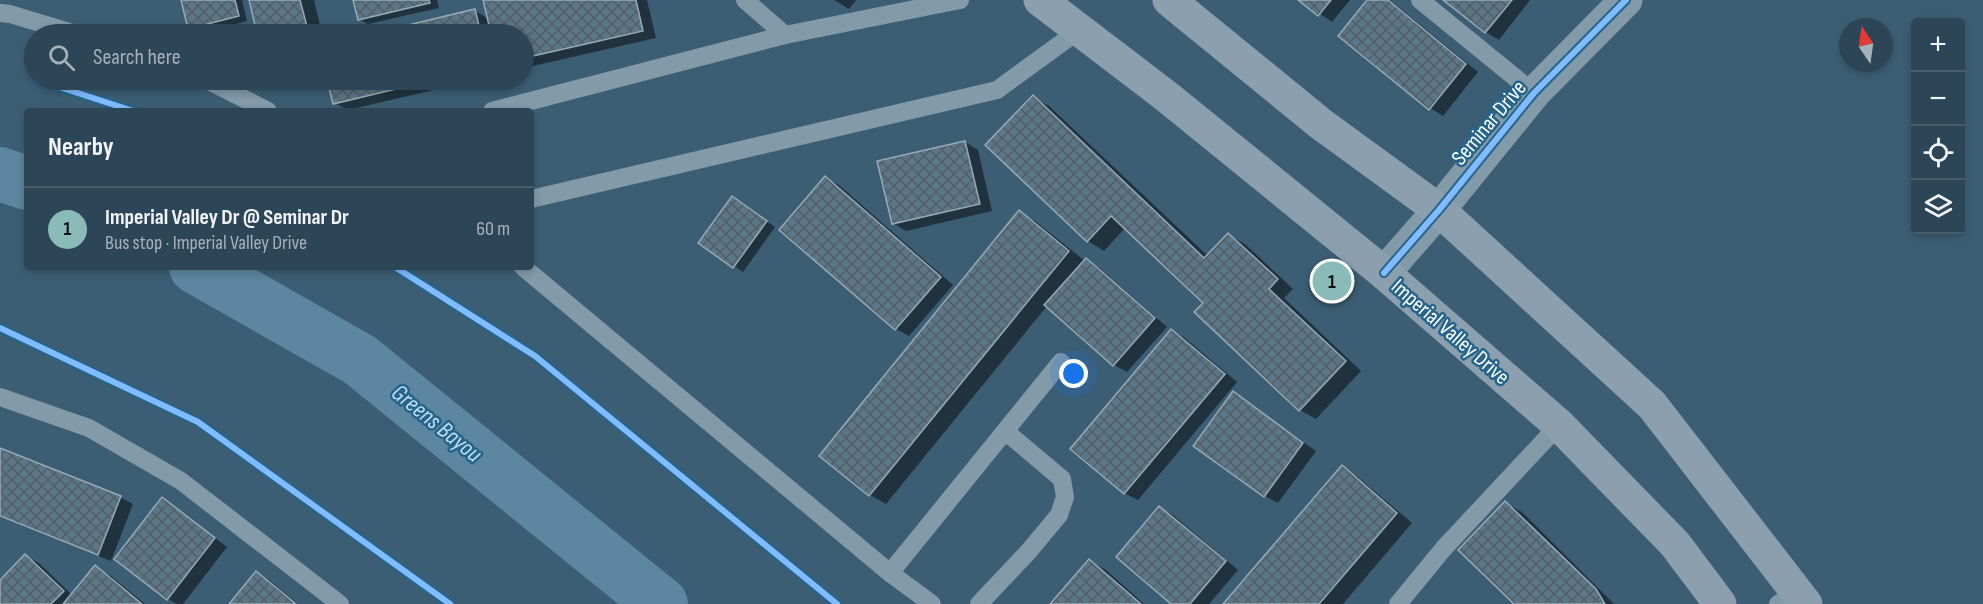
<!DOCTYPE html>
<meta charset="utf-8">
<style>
body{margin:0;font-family:"Sofia Sans Condensed",sans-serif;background:#395061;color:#f1f3f6}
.controls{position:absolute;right:18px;top:18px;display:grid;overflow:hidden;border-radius:6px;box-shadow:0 3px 9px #0003}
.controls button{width:54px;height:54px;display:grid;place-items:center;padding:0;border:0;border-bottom:2px solid #485e6d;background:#2d4657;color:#f1f3f6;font:30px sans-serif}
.compass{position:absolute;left:1839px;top:18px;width:54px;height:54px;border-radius:50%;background:#2d4657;box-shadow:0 3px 9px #0003;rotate:347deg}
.you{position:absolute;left:1074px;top:374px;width:21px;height:21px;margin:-15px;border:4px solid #fff;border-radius:50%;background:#1a73e8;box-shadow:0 0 0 9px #1a73e833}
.badge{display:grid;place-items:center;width:39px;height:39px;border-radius:50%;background:#8bbbb9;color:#111;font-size:20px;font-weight:700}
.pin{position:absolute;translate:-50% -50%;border:3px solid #fff;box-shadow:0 2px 6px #0006}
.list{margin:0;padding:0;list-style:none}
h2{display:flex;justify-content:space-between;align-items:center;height:78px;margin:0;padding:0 24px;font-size:26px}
h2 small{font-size:20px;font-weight:400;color:#a7b1ba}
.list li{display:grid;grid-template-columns:39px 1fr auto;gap:18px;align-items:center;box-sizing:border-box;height:84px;padding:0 24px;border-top:2px solid #485e6d}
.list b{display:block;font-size:22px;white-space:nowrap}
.list p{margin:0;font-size:20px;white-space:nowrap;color:#a7b1ba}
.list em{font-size:20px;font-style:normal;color:#a7b1ba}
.icon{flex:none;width:33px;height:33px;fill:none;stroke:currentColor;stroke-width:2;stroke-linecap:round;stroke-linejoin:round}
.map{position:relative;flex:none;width:1983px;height:604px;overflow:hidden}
.search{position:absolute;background:#2d4657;box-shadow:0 3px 9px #0003;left:24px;top:24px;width:510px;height:66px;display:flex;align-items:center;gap:15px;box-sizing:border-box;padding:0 21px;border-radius:33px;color:#a7b1ba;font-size:22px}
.panel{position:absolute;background:#2d4657;box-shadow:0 3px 9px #0003;left:24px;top:108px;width:510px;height:162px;border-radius:6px}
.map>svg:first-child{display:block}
.shadow{fill:#0007}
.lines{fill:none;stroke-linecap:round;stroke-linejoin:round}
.river{stroke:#5d86a0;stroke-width:54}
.building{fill:url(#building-cross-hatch);stroke:#97aab7;stroke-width:1.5}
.service{stroke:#839aa8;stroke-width:18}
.tertiary{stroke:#839aa8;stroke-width:33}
.secondary{stroke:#8b9fae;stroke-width:33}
.cycleway-casing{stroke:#25648b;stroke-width:10}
.cycleway{stroke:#80bcff;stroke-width:6}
.labels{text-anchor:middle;stroke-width:5;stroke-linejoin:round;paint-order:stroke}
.street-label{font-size:22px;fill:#fff;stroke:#25648b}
.water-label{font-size:24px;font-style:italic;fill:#bfdff1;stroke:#25648b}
</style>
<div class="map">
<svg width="1983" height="604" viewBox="0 0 1983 604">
<defs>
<pattern id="building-cross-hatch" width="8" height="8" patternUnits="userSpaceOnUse" patternTransform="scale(1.5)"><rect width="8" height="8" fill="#5b7687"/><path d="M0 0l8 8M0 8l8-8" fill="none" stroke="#535f67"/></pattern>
</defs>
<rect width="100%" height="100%" fill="#3c5e74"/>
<g class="shadow">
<polygon points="183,0 242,0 247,21 199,34 189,28"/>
<polygon points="250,0 314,0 322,34 259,34"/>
<polygon points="355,0 437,0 439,8 368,24 359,19"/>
<polygon points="484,0 647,0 656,38 524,68 524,34 377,34 475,11 489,19"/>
<polygon points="834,0 856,0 849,9"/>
<polygon points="1300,0 1350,0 1332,22"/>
<polygon points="1369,0 1390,0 1478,72 1443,116 1430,108"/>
<polygon points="1445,0 1530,0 1499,40 1486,32"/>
<polygon points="329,80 476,80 348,110 334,103"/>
<polygon points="1033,97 1049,106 1208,256 1229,235 1245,244 1293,289 1284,298 1361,371 1316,419 1300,410 1205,303 1125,228 1104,251 1088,241 987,145"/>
<polygon points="965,142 978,150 992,211 906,231 893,223"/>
<polygon points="826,178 839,185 953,285 909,336 896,329"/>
<polygon points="742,204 775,227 743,272 734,266"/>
<polygon points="1019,212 1035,221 1085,261 1086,260 1099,268 1167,327 1127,372 1114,365 1047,306 886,504 870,495 821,456"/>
<polygon points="1172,331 1185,338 1237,382 1138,500 1124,493"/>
<polygon points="1246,401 1316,451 1278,503 1265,496"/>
<polygon points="0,450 120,497 133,504 111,561 0,517"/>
<polygon points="1342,467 1358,477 1412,523 1343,604 1225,604"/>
<polygon points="163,499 176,507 227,547 183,604 177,604 168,599"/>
<polygon points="1506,503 1522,512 1614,604 1516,604"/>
<polygon points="1160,508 1173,515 1238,570 1209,604 1174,604"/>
<polygon points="26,556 39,563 72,595 95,567 111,576 145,604 0,604 0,582"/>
<polygon points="1090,561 1106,570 1144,604 1052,604"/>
<polygon points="256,573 269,580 298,604 231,604"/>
</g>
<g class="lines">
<g class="river">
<polyline points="0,174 27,183"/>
<polyline points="196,267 360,360 661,604"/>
</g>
</g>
<g class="building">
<polygon points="181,0 235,0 239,16 188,29"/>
<polygon points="249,0 300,0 309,34 257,34"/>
<polygon points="353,0 429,0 430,3 358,20"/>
<polygon points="483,0 636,0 643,31 524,58 524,34 491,34"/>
<polygon points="1298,0 1331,0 1318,16"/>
<polygon points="1367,0 1388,0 1466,64 1429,110 1338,36"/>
<polygon points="1443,0 1512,0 1485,33"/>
<polygon points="475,9 481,34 371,34"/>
<polygon points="327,80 434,80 333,104"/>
<polygon points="1033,95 1204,258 1228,233 1278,279 1269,289 1346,361 1299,411 1194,312 1203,303 1111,216 1087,242 985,145"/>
<polygon points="965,141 980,204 892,224 877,161"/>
<polygon points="825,176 941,277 895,330 779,230"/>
<polygon points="732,196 767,221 733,268 698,243"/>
<polygon points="1019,210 1069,251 869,496 819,456"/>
<polygon points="1086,258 1155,318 1113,366 1044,305"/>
<polygon points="1171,329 1225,374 1124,494 1070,449"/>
<polygon points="1233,391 1303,443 1264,497 1193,446"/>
<polygon points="0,448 121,496 98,555 0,516"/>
<polygon points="1342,465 1397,513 1319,604 1223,604"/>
<polygon points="162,497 215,538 167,600 114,559"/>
<polygon points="1505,501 1596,589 1605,604 1514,604 1458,550"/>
<polygon points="1159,506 1226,561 1190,604 1171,604 1116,557"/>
<polygon points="25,554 64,591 51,604 0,604 0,580"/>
<polygon points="1089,559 1141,604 1050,604"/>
<polygon points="95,565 142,604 63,604"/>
<polygon points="256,571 296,604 229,604"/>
</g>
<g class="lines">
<g class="service">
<polyline points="745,0 785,35"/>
<polyline points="1420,0 1534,93"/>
<polyline points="0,13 10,14 76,34"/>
<polyline points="207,80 268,111"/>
<polyline points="492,111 785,35 960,0"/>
<polyline points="531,199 997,90 1078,31"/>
<polyline points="523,267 890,573 932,604"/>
<polyline points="0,397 89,428 181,481 340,604"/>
<polyline points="890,573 1061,362"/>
<polyline points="979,604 1029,551 1059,515 1065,497 1062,479 1005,431"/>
<polyline points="1398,604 1444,548 1559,425"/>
<polyline points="1778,604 1798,593"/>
</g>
<polyline class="tertiary" points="1384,273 1439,210 1534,93 1626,0"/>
<g class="secondary">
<polyline points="1040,0 1166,96 1384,273 1559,425 1675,544 1720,604"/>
<polyline points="1169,0 1321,124 1439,210 1652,405 1806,604"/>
</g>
<g class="cycleway-casing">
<g id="cycleway">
<polyline points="38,80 133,111"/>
<polyline points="395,267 535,356 837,604"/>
<polyline points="1384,273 1439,210 1534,93 1626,0"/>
<polyline points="0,328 198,422 450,604"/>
</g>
</g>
<use href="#cycleway" class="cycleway"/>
</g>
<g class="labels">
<g class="street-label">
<text transform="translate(1488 122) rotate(-50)" y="8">Seminar Drive</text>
<text transform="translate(1451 331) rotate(41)" y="8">Imperial Valley Drive</text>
</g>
<g class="water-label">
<text transform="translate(437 423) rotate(39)" y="8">Greens Bayou</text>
</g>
</g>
</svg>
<div class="controls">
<button>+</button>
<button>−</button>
<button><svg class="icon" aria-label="locate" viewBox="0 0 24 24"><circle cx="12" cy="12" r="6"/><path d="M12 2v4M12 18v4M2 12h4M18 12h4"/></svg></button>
<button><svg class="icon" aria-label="layers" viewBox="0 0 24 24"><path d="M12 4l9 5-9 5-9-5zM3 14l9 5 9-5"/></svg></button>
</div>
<svg class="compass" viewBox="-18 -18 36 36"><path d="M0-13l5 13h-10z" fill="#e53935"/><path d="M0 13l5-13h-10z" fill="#a7b1ba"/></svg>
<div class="you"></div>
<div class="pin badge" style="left:1332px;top:281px">1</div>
<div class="search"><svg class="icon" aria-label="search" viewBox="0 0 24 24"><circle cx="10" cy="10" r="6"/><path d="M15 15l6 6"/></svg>Search here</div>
<section class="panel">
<h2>Nearby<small></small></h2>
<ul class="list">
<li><span class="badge">1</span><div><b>Imperial Valley Dr @ Seminar Dr</b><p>Bus stop · Imperial Valley Drive</p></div><em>60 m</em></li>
</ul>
</section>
</div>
